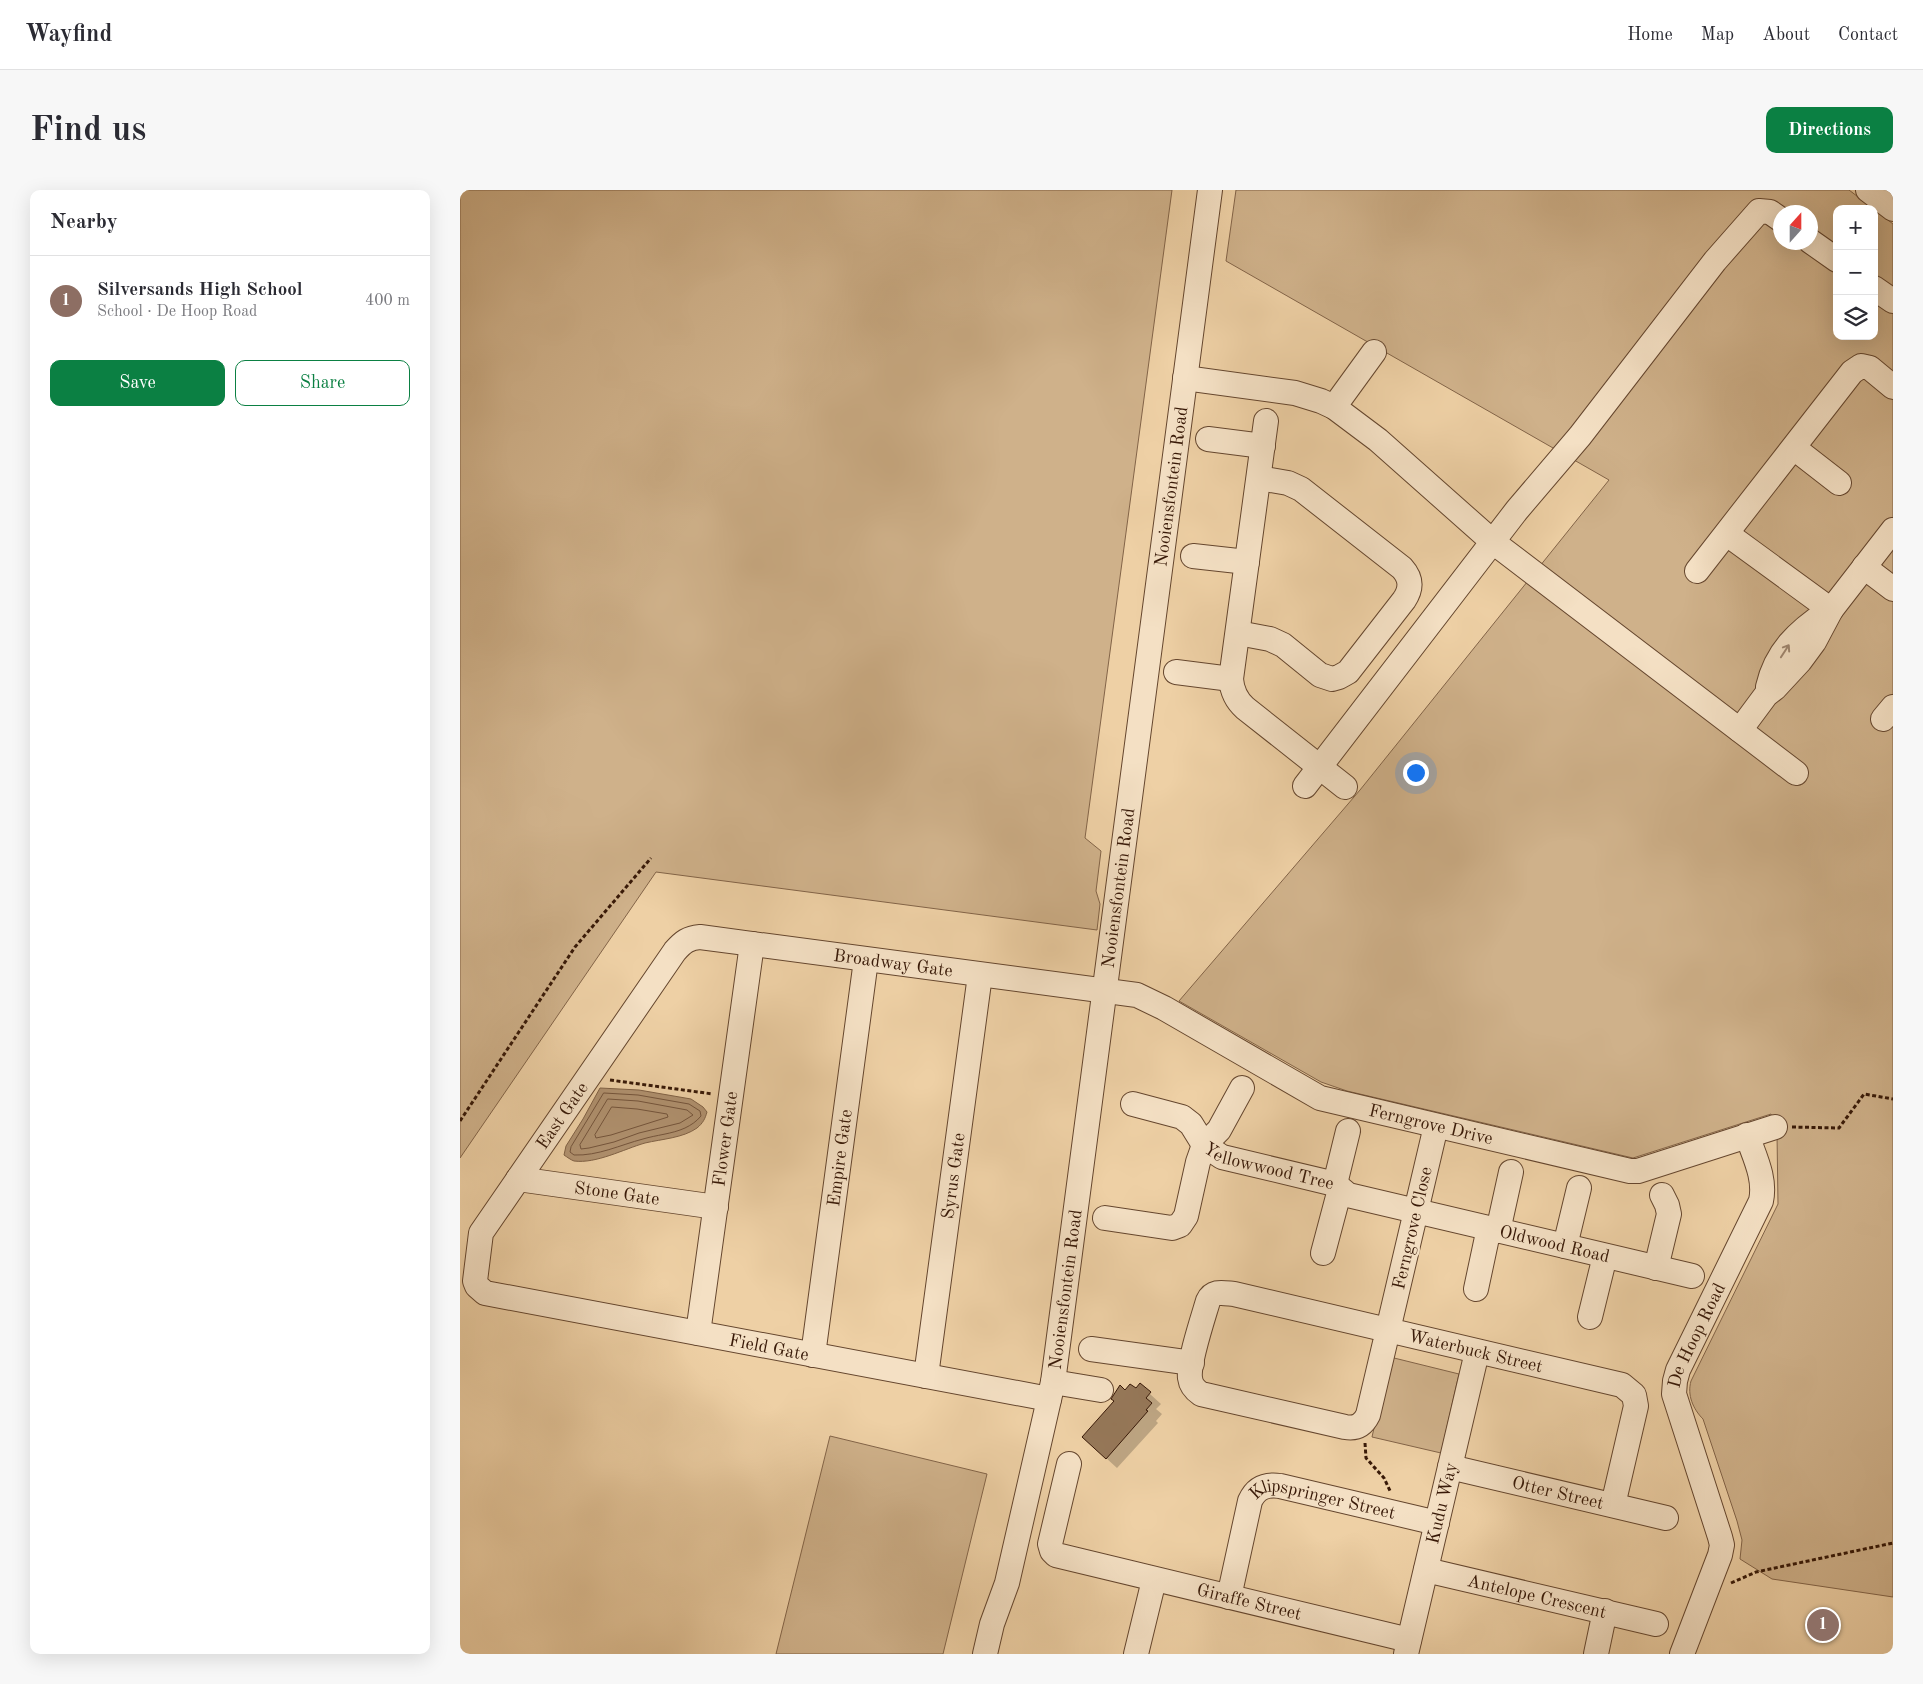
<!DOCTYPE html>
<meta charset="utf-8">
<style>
body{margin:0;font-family:"Old Standard TT",serif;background:#f7f7f7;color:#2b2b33}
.controls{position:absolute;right:15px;top:15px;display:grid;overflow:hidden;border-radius:10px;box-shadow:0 5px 20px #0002}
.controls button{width:45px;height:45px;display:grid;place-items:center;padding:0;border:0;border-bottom:1px solid #e1e1e2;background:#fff;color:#2b2b33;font:25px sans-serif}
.compass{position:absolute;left:1313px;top:15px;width:45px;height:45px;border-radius:50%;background:#fff;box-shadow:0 5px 20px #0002;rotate:21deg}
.you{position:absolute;left:955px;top:582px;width:18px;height:18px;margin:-12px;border:4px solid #fff;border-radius:50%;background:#1a73e8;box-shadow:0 0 0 8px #1a73e833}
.badge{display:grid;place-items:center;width:32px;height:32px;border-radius:50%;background:#0b8043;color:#fff;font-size:16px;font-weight:700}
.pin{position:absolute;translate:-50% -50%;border:2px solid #fff;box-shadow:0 1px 5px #0006}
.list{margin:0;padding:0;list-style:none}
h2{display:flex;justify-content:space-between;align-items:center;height:65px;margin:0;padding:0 20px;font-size:21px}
h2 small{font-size:16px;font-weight:400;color:#7c7c81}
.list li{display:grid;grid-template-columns:32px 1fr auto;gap:15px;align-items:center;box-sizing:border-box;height:90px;padding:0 20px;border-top:1px solid #e1e1e2}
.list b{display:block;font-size:19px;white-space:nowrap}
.list p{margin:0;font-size:16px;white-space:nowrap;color:#7c7c81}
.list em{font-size:16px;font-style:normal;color:#7c7c81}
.actions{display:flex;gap:10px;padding:15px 20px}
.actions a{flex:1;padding:11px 0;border:1px solid #0b8043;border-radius:10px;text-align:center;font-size:18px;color:#0b8043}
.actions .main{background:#0b8043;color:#fff}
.icon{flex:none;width:28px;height:28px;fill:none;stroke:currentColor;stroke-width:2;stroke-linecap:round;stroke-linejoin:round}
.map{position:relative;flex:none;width:1433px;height:1464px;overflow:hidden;border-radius:10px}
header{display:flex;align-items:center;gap:30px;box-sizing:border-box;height:70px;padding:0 25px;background:#fff;border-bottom:1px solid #e1e1e2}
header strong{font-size:24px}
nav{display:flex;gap:28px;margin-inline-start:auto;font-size:18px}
.intro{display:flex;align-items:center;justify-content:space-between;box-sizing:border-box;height:120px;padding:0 30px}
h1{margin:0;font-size:35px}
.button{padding:12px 22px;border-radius:10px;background:#0b8043;color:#fff;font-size:18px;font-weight:700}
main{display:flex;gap:30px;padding:0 30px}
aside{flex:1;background:#fff;border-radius:10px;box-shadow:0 5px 20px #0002}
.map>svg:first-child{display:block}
.green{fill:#cfb18a;stroke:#836448;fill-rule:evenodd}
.water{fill:#b0916f;stroke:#806145}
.shadow{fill:#0003}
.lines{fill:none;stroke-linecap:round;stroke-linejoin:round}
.shore{stroke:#74543b;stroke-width:1}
.building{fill:#967859;stroke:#371807}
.minor-casing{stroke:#65462e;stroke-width:26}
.path{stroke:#371807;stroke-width:3;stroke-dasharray:4 2.5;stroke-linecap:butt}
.minor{stroke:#f4e0c4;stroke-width:24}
.oneway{stroke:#9f866f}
.labels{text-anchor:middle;stroke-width:5;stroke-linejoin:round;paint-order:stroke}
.street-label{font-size:18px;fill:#371807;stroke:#f4e0c4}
</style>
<header>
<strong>Wayfind</strong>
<nav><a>Home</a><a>Map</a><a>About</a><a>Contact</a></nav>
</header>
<div class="intro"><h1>Find us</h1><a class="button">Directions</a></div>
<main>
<aside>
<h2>Nearby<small></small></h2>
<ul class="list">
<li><span class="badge" style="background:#8d6e63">1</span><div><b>Silversands High School</b><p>School · De Hoop Road</p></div><em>400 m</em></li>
</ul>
<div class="actions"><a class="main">Save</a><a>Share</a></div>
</aside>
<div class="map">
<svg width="1433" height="1464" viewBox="0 0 1433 1464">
<rect width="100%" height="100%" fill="#eed0a5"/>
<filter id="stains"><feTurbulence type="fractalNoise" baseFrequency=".004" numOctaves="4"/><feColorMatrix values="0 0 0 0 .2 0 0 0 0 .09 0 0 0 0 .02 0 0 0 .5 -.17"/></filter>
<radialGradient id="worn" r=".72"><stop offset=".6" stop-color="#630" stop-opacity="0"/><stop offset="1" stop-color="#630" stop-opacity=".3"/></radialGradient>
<g class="green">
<polygon points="0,0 712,0 625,648 641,661 636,701 640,714 637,740 196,682 0,968"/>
<path d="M776,0H1389L1414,19H1377V146H1414V19L1433,34V1407L1312,1389L1280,1369L1282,1350L1277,1331L1243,1229C1233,1219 1227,1205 1231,1191L1318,1014L1317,944L1311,924L1173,968L887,901L861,892L719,811L900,600L1149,290L766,71ZM1320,22H1350V52H1320Z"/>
<polygon points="930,1167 999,1184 981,1263 912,1247"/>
<polygon points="370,1246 527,1284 483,1464 316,1464"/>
</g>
<path class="water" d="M140,898L179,900L231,909L243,917L247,922C245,929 243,933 237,938C223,948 202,949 185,953C164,959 136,974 114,971C111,970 107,967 104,965L106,956L123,929Z"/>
<polygon class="shadow" points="680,1195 701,1214 696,1219 702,1224 696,1231 698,1233 657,1278 623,1247 665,1202 676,1200"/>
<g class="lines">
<g class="shore">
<path d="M144,903L178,905L229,914L240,921L241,926C236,932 231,935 225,938C212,944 196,945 183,949C160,955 138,966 114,965L110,962L111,957Z"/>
<polygon points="148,909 178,911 227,920 233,925 220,933 179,943 154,952 129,958 121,959 120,955"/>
<polygon points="152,917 177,919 207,924 208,927 151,945 136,948 135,945"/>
</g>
</g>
<polygon class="building" points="680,1193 691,1202 686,1208 692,1213 686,1220 688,1221 646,1269 622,1247 654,1211 651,1209 660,1195 665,1200 670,1194 676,1198"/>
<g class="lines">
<g class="minor-casing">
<g id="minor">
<polyline points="1408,0 1433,19"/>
<polyline points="1350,51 1377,70"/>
<polyline points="1414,98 1433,111"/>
<polyline points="725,188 835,203 861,211 874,217 918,250 1033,352 1336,583"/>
<polyline points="874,217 914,162"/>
<path d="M806,231L771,489C772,501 776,510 785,518L885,597"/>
<polyline points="748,249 803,256"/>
<polyline points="1334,258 1379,293"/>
<polyline points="1267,344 1371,420 1433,340"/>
<polyline points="733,366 787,372"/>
<polyline points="1404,377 1433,399"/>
<polyline points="1237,381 1392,182 1401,176 1410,178 1433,197"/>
<path d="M778,443L810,449L823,455L860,485L872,489L879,487L888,482L944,410C952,398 951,388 942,378L841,299L828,293L799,288"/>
<polyline points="716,482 771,489"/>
<path d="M1308,497C1316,462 1338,441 1367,422"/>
<polyline points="1423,529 1433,517"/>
<polyline points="1280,540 1306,505 1315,498 1340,471 1354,452 1371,420"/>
<polyline points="845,596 1057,320 1120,246 1255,71 1299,21 1310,22 1320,29"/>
<path id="s1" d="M673,914L722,927L731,934L744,955L762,967L875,994L888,1005L1232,1086"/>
<path id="s2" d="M976,936L908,1225C903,1235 896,1239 885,1237L741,1204C735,1200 731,1196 730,1188C728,1173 743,1128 748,1111C753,1100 763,1103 774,1104C903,1134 1032,1165 1162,1195L1174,1205L1176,1216L1153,1315"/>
<path id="s3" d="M58,989L256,1017"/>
<polyline points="875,994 888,941"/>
<polyline points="645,1028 712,1038 720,1035 726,1026 738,972 744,955 759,940 782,898"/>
<polyline points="1038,1041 1051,982"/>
<polyline points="1105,1056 1119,998"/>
<polyline points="863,1063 880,999"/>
<polyline points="1196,1078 1209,1024 1207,1015 1202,1005"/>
<polyline points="1016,1099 1029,1038"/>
<polyline points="1130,1127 1145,1066"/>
<path id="s4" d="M238,1143L292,754"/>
<polyline points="631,1159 732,1173"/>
<path id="s5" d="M353,1165L406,770"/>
<path id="s6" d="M466,1186L520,785"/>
<polyline points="593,1192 641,1200"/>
<path id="s7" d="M589,1209L25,1103L17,1096L15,1091L21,1043L215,761C223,752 228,748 240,747L677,805L704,818L860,908L1170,981H1178L1315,937"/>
<path id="s8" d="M609,1274L590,1354L592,1361L596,1365L949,1450"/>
<path id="s9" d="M990,1277L1206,1328"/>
<path id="s10" d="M966,1380L1196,1434"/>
<path id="s11" d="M769,1407L790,1311C796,1298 806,1294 820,1296L977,1333"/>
<path id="s12" d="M525,1464L532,1434L547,1393L593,1192L750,0"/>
<polyline points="676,1464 694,1390"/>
<path id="s13" d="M946,1464L1017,1162"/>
<polyline points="1136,1464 1145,1421"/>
<path id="s14" d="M1222,1464L1260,1365L1262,1355L1260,1347L1214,1204L1215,1191L1218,1180L1301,1011C1306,988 1294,966 1287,945"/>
</g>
</g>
<g class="path">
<polyline points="150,890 253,904"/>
<polyline points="0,931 115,757 191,668"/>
<polyline points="1332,937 1379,938 1404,904 1433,909"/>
<polyline points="905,1253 906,1268 924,1288 931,1303"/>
<polyline points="1271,1393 1296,1382 1433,1353"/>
</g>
<use href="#minor" class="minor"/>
</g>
<defs><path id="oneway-shaft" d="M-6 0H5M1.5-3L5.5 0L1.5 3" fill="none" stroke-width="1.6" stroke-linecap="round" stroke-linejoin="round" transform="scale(1.25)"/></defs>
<use class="oneway" href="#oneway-shaft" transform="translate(1325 461) rotate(-57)"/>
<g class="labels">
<g class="street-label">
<text dy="6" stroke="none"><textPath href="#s12" startOffset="1184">Nooiensfontein Road</textPath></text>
<text dy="6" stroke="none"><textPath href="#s12" startOffset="779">Nooiensfontein Road</textPath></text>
<text dy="6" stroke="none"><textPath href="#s7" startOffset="1205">Broadway Gate</textPath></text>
<text dy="6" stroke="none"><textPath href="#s7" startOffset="781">East Gate</textPath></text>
<text dy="6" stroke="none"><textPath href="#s7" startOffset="1775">Ferngrove Drive</textPath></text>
<text dy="6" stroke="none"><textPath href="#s4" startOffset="196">Flower Gate</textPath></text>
<text dy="6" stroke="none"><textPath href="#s5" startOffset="199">Empire Gate</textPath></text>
<text dy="6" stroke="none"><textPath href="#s1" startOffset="156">Yellowwood Tree</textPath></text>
<text dy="6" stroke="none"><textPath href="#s6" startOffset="202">Syrus Gate</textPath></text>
<text dy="6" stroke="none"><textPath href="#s3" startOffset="100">Stone Gate</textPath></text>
<text transform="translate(952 1038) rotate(-77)" y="6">Ferngrove Close</text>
<text dy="6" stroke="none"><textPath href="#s1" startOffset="454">Oldwood Road</textPath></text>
<text dy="6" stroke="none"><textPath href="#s12" startOffset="374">Nooiensfontein Road</textPath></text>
<text dy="6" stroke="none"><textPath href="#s14" startOffset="338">De Hoop Road</textPath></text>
<text transform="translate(309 1157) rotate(11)" y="6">Field Gate</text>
<text dy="6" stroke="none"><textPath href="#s2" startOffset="850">Waterbuck Street</textPath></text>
<text dy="6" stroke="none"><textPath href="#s9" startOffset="111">Otter Street</textPath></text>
<text dy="6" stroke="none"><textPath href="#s13" startOffset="155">Kudu Way</textPath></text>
<text dy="6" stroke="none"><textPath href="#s11" startOffset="178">Klipspringer Street</textPath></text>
<text dy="6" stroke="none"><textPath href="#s10" startOffset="114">Antelope Crescent</textPath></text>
<text dy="6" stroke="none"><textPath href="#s8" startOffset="294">Giraffe Street</textPath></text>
</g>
</g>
<rect width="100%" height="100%" filter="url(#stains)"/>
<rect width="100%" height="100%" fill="url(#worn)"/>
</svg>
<div class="controls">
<button>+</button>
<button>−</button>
<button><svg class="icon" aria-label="layers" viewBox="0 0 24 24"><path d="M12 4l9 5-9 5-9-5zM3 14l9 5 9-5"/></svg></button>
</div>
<svg class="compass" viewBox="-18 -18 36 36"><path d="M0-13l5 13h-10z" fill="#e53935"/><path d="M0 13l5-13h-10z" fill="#7c7c81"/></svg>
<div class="you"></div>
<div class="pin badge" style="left:1363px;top:1435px;background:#8d6e63">1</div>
</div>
</main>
